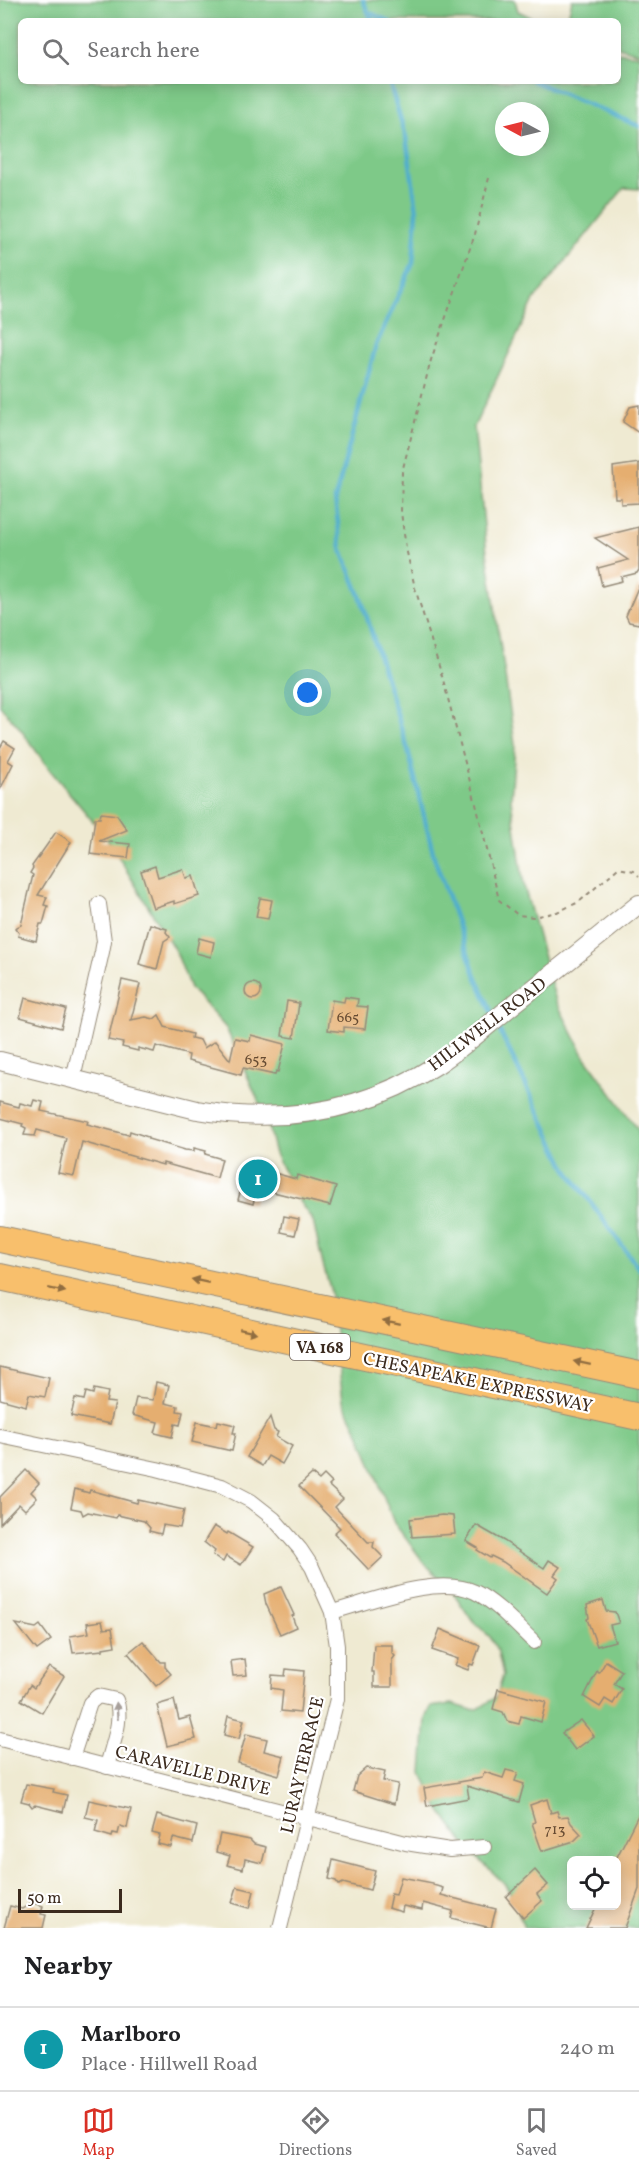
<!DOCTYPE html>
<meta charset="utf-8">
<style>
body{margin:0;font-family:Vollkorn,serif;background:#f2f2f2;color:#202124}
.controls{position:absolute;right:18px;bottom:18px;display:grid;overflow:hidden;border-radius:9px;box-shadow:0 3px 15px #0003}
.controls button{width:54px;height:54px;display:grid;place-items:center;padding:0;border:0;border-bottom:2px solid #e0e0e0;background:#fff;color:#202124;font:30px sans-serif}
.compass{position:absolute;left:495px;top:102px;width:54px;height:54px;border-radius:50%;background:#fff;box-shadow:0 3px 15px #0003;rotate:277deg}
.scale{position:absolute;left:18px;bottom:15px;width:104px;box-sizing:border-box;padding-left:6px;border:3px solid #3b2a1e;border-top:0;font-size:16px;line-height:21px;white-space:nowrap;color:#3b2a1e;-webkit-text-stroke:4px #fff;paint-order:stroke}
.you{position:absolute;left:308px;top:693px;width:21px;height:21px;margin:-15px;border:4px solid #fff;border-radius:50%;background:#1a73e8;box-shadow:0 0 0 9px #1a73e833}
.badge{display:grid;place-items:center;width:39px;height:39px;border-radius:50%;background:#d93025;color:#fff;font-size:20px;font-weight:700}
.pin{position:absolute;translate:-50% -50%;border:3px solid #fff;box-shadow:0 2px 6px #0006}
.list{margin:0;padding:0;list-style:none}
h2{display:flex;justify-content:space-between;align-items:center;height:78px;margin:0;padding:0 24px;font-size:26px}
h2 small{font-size:20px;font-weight:400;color:#757577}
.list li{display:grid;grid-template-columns:39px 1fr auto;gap:18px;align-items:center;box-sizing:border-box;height:84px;padding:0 24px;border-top:2px solid #e0e0e0}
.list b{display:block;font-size:22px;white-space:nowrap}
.list p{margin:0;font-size:20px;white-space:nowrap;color:#757577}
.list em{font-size:20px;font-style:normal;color:#757577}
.icon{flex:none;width:33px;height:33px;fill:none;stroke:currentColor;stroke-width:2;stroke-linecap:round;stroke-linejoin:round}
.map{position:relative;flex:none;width:639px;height:1928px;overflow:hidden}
.search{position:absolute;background:#fff;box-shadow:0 3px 15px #0003;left:18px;right:18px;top:18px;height:66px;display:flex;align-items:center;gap:15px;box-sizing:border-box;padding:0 21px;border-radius:9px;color:#757577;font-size:22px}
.sheet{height:162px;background:#fff}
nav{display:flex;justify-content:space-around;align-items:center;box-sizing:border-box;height:84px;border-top:2px solid #e0e0e0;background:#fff;font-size:16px;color:#757577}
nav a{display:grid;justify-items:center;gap:3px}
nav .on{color:#d93025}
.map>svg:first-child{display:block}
.green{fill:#7ec988;stroke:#5c7a53;stroke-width:1.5;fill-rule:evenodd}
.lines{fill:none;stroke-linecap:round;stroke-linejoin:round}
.stream{stroke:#4fadce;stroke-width:4.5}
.building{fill:#e5ae70}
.minor-casing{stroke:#958a78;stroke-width:16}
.tertiary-casing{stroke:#958a78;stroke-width:20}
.motorway-casing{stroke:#958a78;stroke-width:28}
.path{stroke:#958a78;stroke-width:2;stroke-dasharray:4.5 4.5;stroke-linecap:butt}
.minor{stroke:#fff;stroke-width:14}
.tertiary{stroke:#fff;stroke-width:18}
.motorway{stroke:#f8bf6c;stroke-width:26}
.oneway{fill:#906d41}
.oneway2{fill:#a79f9a}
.labels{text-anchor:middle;stroke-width:4.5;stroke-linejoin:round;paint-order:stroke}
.number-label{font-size:15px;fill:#664b32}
.shield{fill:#fff;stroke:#766a62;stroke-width:1.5}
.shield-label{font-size:16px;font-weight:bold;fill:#3b2a1e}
.street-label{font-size:18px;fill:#3b2a1e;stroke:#fff}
</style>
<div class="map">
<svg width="639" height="1928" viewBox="0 0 639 1928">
<rect width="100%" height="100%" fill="#fff"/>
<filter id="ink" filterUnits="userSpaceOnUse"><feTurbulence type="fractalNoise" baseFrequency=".0167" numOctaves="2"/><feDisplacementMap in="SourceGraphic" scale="12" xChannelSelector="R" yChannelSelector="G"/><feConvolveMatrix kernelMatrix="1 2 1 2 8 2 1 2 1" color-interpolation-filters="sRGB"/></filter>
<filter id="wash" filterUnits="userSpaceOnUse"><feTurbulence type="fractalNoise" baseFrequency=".008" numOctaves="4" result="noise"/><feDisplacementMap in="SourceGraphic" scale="24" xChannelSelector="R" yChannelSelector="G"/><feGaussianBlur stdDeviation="1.35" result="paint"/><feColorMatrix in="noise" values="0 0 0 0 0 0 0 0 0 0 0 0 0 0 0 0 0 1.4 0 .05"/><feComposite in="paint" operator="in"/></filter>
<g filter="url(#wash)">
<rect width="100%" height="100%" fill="#efead2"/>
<g class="green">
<path d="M0,0H515L518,11L539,21H21V81H618V52L639,55V189L624,188L534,300L474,427L486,545L515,745L511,800L524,886L556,1001L584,1055L639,1131V1928H524L515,1901L504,1883L468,1849L434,1801L422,1772L426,1719L431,1707L452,1704L472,1710L478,1709L496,1697L503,1675L498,1652L490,1637L471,1619L449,1586L426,1565L394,1523L360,1435L343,1401L330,1288L323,1265L313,1221L299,1201L275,1154L266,1118L226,1028L190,988L177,954L107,838L50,770L18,726L0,706ZM504,111H540V147H504ZM572,1860H616V1906H572Z"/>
<polygon points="572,0 639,0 639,53 618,47 618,21 567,21"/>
</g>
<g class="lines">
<g class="stream">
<polyline points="363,0 372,21"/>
<polyline points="370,13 389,21"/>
<polyline points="389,81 406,137 417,211 413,263 376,345 335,499 341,548 361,598 408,750 434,857 474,971 493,1015"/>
<polyline points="533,81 639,126"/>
<polyline points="496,1023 566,1168 639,1269"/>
</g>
</g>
<g id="blocks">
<g class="building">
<polygon points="639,405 639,433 623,422 630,407"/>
<polygon points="639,463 639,503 621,504 621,498 615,498 613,467"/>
<polygon points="639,527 639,570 637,573 621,577 622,581 602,586 598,568 628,560 595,538"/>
<polygon points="639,585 639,624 629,622 626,616"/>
<polygon points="4,741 15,748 8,761 13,764 0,790 0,748"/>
<polygon points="101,813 117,815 127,830 99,841 130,844 128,858 90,854 95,818 100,818"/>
<polygon points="56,832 71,842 38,895 47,897 44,905 48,906 43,924 40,924 36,941 18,936 19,933 15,928 21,925 33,875 30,873 33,868 32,866"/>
<polygon points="155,866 158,877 183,869 186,878 193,876 199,896 174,904 174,901 153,908 141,871"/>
<polygon points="260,898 272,900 268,919 256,917"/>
<polygon points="150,924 167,929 166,932 170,937 164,941 157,969 139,964"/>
<polygon points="199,938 214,942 211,957 196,953"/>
<polygon points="122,980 140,984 131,1020 146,1017 154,1019 159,1015 165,1027 192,1034 191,1038 200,1040 204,1048 215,1041 230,1060 235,1038 250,1041 251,1035 285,1044 278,1072 276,1071 275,1075 243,1068 241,1075 188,1061 189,1055 156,1046 154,1052 138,1048 138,1051 122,1047 123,1043 108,1040"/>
<circle cx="253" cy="991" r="8"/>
<polygon points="345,997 358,999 357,1006 368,1007 365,1029 344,1027 344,1032 328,1030 332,1000 344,1002"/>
<polygon points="25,998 66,1009 61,1028 20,1017"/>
<polygon points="287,1001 299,1003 294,1038 282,1036"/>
<polygon points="34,1100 43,1102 41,1111 88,1121 87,1124 129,1135 130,1131 148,1137 148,1139 185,1150 194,1151 194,1148 206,1151 205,1154 222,1159 217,1178 163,1163 163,1165 82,1142 74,1176 58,1173 66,1138 37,1130 35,1136 24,1135 26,1128 22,1126 23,1124 0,1118 0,1102 19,1107 20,1103 32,1106"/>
<polygon points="244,1161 261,1166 260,1169 296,1179 297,1175 336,1187 330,1206 257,1188 253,1204 238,1200 242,1185 237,1184"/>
<polygon points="284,1216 299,1219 295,1235 281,1232"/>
<polygon points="0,1367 49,1378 45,1397 29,1394 26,1406 0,1399"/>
<polygon points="156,1382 169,1385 165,1403 178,1406 177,1411 183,1412 180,1425 175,1424 172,1437 155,1433 158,1422 132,1415 136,1398 153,1400"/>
<polygon points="94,1389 108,1392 106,1402 115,1403 110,1424 71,1416 75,1398 84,1400 86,1392 93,1394"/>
<polygon points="270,1417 274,1430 278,1432 276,1437 292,1446 282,1464 268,1456 262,1466 247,1457"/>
<polygon points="218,1421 235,1425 233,1433 236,1433 232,1451 192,1442 197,1422 217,1426"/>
<polygon points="26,1470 39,1483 31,1492 37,1498 25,1510 19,1504 0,1524 0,1497"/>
<polygon points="312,1474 319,1480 324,1475 332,1483 329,1486 343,1499 335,1507 368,1542 374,1542 373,1547 383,1557 369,1570 334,1533 340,1528 299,1486"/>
<polygon points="75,1489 89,1493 90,1490 137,1503 138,1500 184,1510 180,1528 163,1525 161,1534 149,1531 150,1528 144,1521 117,1515 116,1518 88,1512 83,1515 81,1510 71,1508"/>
<polygon points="442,1515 453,1516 455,1534 412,1537 410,1519"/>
<polygon points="476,1525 504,1541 544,1568 549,1560 560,1567 554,1575 558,1578 547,1593 503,1562 491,1556 490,1558 477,1550 478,1548 466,1541"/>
<polygon points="214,1526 227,1534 228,1532 253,1547 241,1565 226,1556 223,1562 213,1555 215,1551 204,1542"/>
<polygon points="281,1587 294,1615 292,1616 296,1627 280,1634 266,1604 264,1594"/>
<polygon points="603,1600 606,1611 615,1612 619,1623 610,1625 615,1641 597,1646 587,1619 589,1618 587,1605"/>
<polygon points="102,1621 104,1629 112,1628 115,1646 103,1648 103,1650 73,1653 70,1636 89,1633 87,1623"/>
<polygon points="16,1624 36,1628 40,1625 51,1640 37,1650"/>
<polygon points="440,1629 480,1646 473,1665 470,1664 468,1670 455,1665 458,1659 432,1650"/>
<polygon points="143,1641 161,1662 165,1662 165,1667 171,1674 156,1686 128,1653"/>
<polygon points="374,1645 392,1645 392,1653 395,1656 392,1660 392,1687 374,1687 374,1672 372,1672"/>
<polygon points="245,1659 247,1675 233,1676 231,1661"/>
<polygon points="606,1661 622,1671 614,1684 622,1689 613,1704 605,1699 600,1707 584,1697 597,1671 599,1673"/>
<polygon points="49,1667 64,1676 42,1713 21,1700 30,1685 34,1688"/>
<polygon points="286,1669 304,1671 300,1713 281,1711 283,1690 271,1688 272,1675 285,1676"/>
<polygon points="498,1689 546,1702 541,1722 521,1716 519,1724 507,1721 503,1712 493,1709"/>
<polygon points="174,1700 179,1720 190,1717 196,1739 167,1746 157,1705"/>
<polygon points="228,1716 244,1720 239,1739 224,1735"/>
<polygon points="581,1720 594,1736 575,1750 562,1733"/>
<polygon points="246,1734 267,1739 264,1751 284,1756 279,1775 238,1763"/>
<polygon points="366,1768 385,1772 383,1781 398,1784 394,1804 353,1791 357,1776"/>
<polygon points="506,1770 518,1773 515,1781 524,1784 519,1802 467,1786 469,1798 427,1806 424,1788 482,1778 484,1772 503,1778"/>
<polygon points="26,1784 54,1789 53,1792 67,1795 63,1812 35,1805 32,1807 29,1803 21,1801"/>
<polygon points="547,1799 551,1813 557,1811 559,1817 568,1816 571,1823 581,1834 574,1841 542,1851 532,1823 535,1822 530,1805"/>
<polygon points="89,1800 131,1809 127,1828 120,1826 118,1834 113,1833 112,1837 95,1832 98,1820 85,1817"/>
<polygon points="639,1813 639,1889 625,1928 586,1928 597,1905 616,1905 616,1859"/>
<polygon points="157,1815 197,1826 193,1843 173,1838 171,1847 158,1844 160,1835 152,1833"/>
<polygon points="220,1834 250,1840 254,1844 266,1847 262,1863 245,1859 243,1869 227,1865 230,1856 216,1852"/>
<polygon points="333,1860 375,1871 370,1890 343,1883 339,1885 336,1881 329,1879"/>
<polygon points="535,1870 548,1885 537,1894 542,1901 523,1918 506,1897"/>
<polygon points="401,1877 433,1883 433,1885 443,1888 441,1895 496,1909 491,1928 451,1918 453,1911 423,1903 422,1910 403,1906 402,1912 388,1908 391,1894 396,1895"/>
<polygon points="237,1887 254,1891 250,1908 232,1903"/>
<polygon points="32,1903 43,1906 41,1914 46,1915 43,1928 4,1928 10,1906 22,1909"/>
</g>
</g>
</g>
<g filter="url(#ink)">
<use href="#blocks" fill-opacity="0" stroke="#958a78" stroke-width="1.5"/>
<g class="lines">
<g class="minor-casing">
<g id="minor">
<polyline points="73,1079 102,952 104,941 99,904"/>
<polyline points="0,1436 157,1469 222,1486 251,1501 274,1519 300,1549 312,1567 332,1612 337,1646 337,1699 280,1928"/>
<path d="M332,1612C370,1602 438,1574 475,1592C497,1603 516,1625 534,1642"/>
<polyline points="0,1739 406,1843 450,1850 484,1847"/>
<path d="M72,1758L90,1703L98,1696L116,1700C124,1720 111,1747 107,1767"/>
</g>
</g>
<g class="tertiary-casing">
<path id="tertiary" d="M0,1061L197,1110C284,1125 364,1112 438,1064C465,1046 489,1024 514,1004C556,971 597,938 639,904"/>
</g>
<g class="motorway-casing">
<g id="motorway">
<polyline points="0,1239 639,1375"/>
<polyline points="0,1277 639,1417"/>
</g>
</g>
<polyline class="path" points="489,178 475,234 431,360 402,472 401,512 406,548 415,588 442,676 477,808 499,900 518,915 534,917 557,912 579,902 618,868 634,871 639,876"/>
<use href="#minor" class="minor"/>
<use href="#tertiary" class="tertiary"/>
<use href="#motorway" class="motorway"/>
</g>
<defs><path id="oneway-solid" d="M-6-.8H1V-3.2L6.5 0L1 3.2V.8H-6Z" transform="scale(1.5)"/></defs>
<g class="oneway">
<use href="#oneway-solid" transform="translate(200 1281) rotate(-168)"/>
<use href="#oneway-solid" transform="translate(57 1290) rotate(12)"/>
<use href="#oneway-solid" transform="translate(391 1322) rotate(-168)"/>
<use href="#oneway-solid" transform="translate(248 1331) rotate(12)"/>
<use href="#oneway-solid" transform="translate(582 1363) rotate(-168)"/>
</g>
<use class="oneway2" href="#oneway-solid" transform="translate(117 1711) rotate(-95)"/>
</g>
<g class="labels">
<g class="number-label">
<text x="348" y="1022">665</text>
<text x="256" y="1064">653</text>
<text x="555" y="1834">713</text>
</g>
<rect class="shield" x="290" y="1334" width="60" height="26" rx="4.5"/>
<g class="shield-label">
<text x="320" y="1353">VA 168</text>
</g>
<g class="street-label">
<text transform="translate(487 1024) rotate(-37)" y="6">HILLWELL ROAD</text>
<text transform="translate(478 1382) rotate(12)" y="6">CHESAPEAKE EXPRESSWAY</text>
<text transform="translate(302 1765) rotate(-77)" y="6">LURAY TERRACE</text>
<text transform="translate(193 1770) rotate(14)" y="6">CARAVELLE DRIVE</text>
</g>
</g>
</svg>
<div class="controls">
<button><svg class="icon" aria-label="locate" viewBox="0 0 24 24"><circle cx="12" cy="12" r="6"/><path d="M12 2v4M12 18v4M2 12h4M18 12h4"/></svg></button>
</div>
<svg class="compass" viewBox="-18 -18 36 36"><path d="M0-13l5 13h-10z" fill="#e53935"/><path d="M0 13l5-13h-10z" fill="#757577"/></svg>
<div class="scale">50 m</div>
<div class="you"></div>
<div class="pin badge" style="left:258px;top:1179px;background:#0f9aa8">1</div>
<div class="search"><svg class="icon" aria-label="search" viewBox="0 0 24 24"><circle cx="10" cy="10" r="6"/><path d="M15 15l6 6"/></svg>Search here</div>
</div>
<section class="sheet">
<h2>Nearby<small></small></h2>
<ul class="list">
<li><span class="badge" style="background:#0f9aa8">1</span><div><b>Marlboro</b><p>Place · Hillwell Road</p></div><em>240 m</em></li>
</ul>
</section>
<nav>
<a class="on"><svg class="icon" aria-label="map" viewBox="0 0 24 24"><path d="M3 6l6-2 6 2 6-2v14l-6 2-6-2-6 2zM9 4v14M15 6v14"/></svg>Map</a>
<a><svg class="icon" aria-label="directions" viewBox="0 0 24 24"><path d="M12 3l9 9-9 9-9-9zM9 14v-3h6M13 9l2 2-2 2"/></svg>Directions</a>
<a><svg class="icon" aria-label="saved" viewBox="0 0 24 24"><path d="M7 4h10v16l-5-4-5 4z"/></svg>Saved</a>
</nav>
